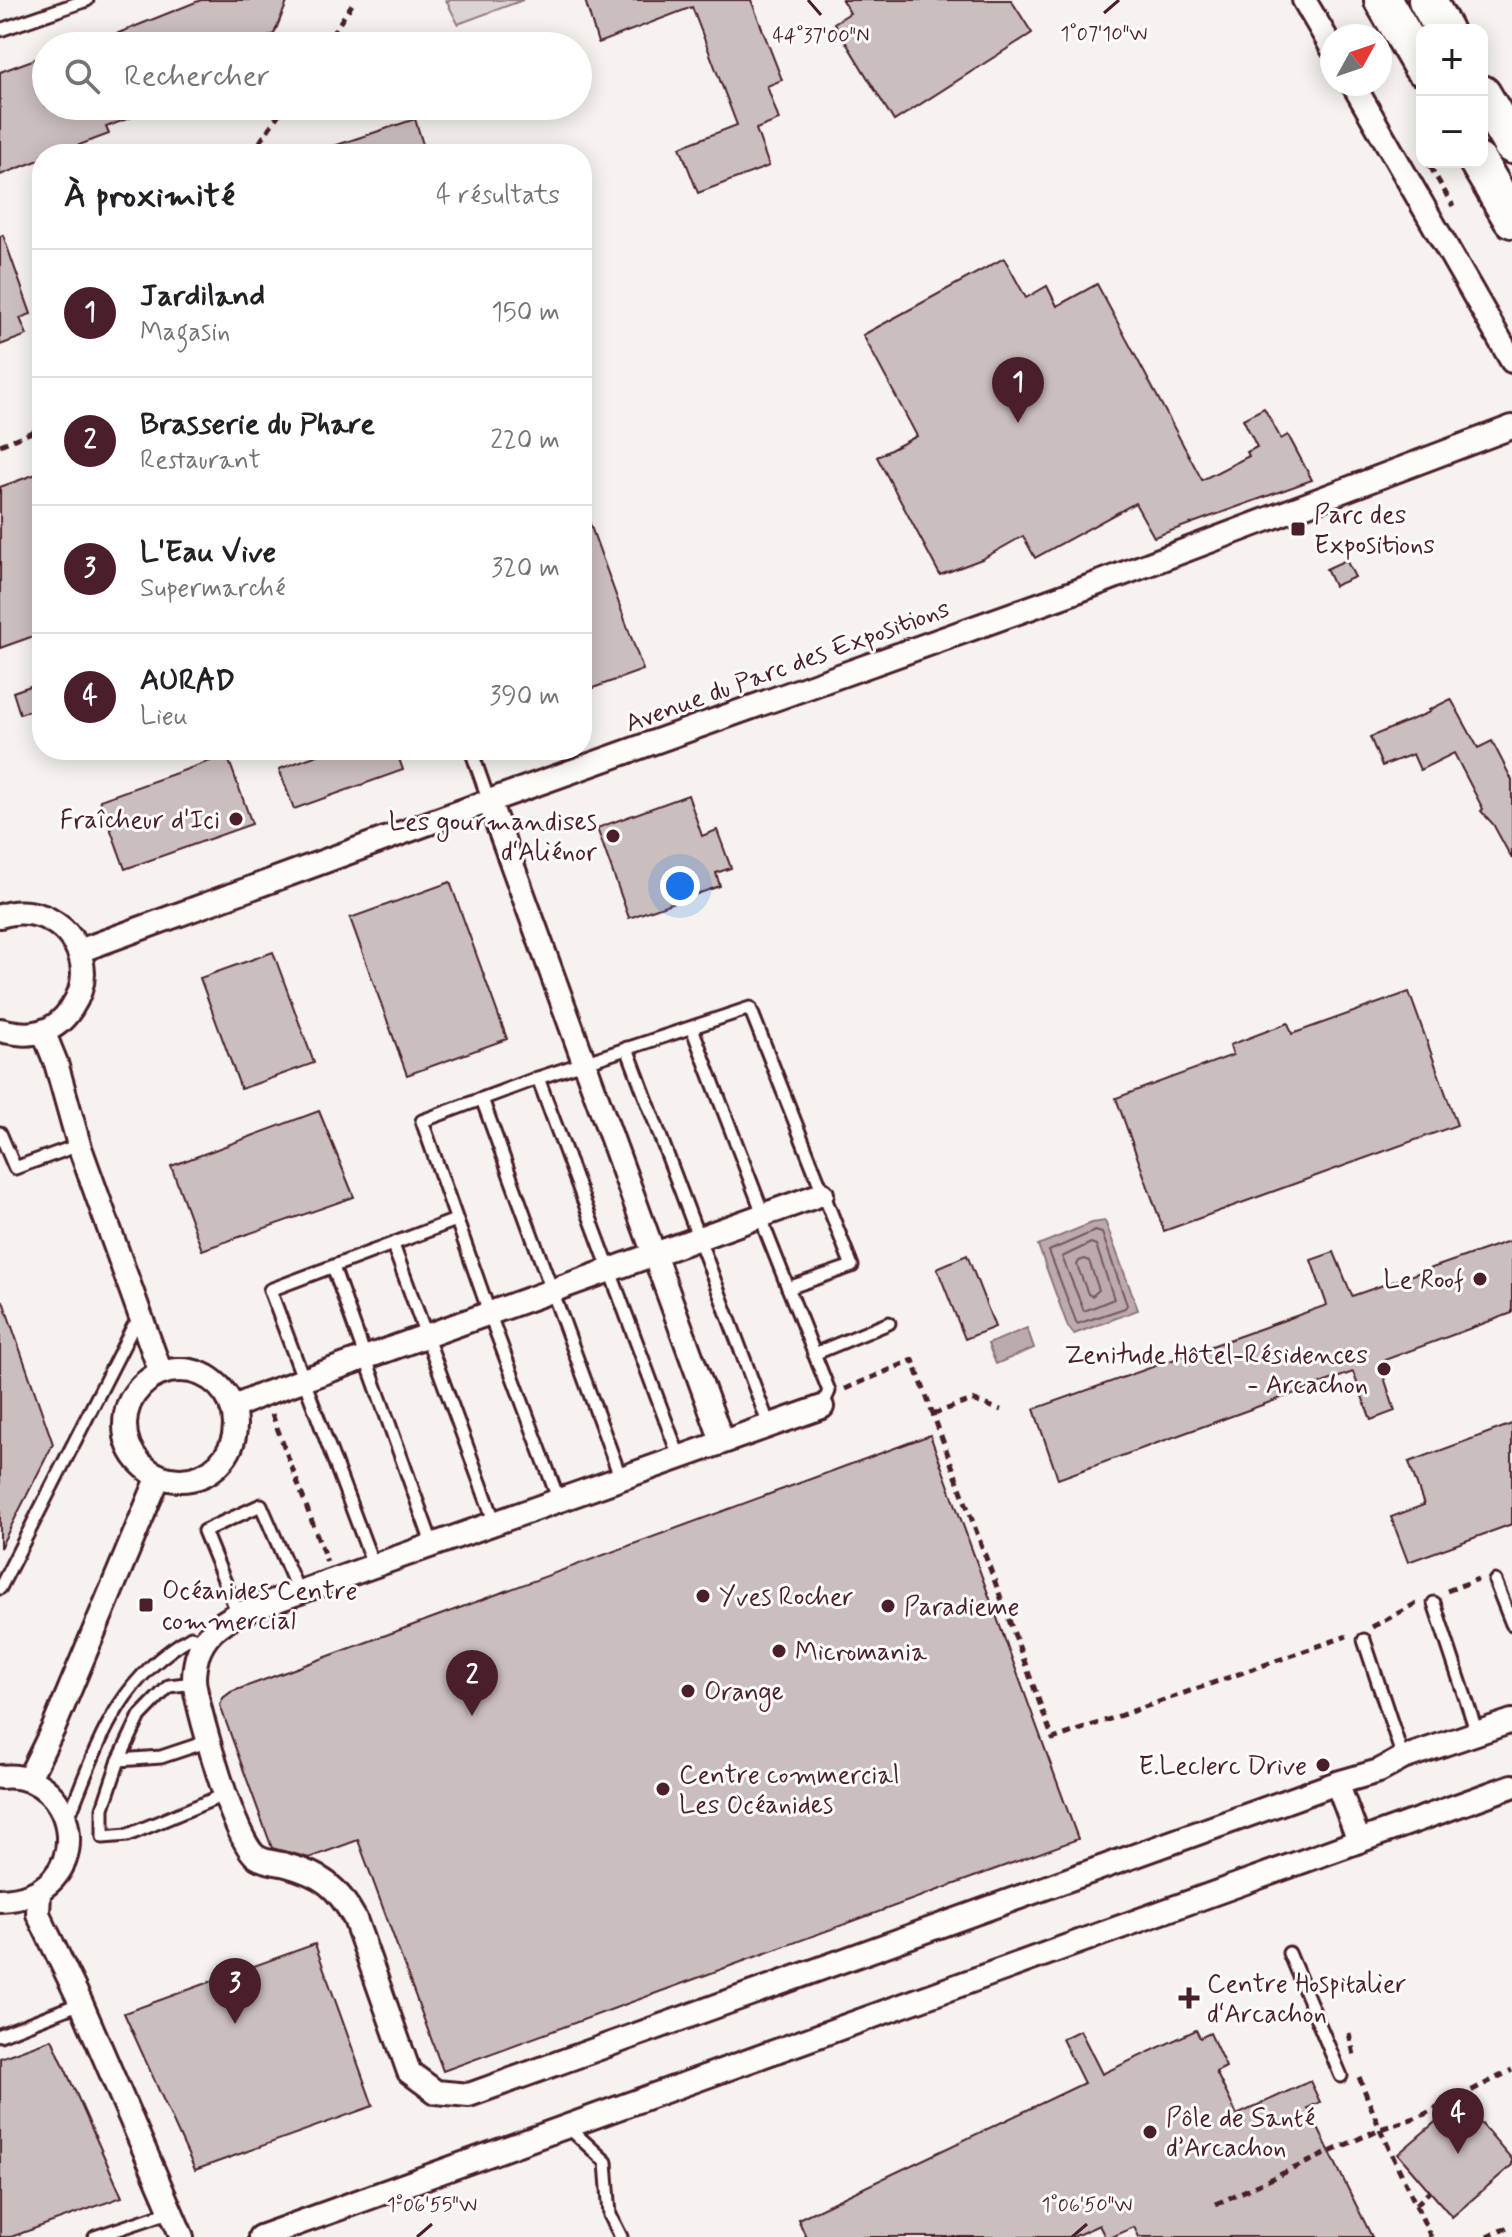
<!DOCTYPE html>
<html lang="fr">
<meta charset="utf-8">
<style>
body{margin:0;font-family:Mynerve,sans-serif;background:#f2f2f2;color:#202124}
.controls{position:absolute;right:24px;top:24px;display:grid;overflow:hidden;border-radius:16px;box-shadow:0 4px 20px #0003}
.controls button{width:72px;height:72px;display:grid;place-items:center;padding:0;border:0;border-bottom:2px solid #e0e0e0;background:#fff;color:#202124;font:40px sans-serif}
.compass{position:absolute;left:1320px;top:24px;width:72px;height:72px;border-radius:50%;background:#fff;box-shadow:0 4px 20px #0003;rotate:50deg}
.you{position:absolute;left:680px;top:886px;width:28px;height:28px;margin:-20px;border:6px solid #fff;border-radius:50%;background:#1a73e8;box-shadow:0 0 0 12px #1a73e833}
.badge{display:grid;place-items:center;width:52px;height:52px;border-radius:50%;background:#4a1f2b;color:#fff;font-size:26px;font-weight:700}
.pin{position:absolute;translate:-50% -66px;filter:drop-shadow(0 2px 4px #0008)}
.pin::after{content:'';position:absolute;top:42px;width:28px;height:24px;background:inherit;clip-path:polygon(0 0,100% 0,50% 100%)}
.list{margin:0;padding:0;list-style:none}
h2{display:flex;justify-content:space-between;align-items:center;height:104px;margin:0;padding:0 32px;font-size:34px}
h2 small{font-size:26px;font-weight:400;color:#757577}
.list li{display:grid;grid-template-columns:52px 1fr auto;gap:24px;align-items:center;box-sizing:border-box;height:128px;padding:0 32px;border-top:2px solid #e0e0e0}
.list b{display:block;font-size:30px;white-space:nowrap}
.list p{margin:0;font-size:26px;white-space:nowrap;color:#757577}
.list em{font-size:26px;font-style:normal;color:#757577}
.icon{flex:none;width:44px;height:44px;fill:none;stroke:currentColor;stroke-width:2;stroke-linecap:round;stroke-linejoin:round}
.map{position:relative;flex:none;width:1512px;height:2237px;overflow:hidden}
.search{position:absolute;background:#fff;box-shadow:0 4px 20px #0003;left:32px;top:32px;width:560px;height:88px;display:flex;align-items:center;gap:20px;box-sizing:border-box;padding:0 28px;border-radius:44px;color:#757577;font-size:30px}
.panel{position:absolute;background:#fff;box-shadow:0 4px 20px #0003;left:32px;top:144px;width:560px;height:616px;border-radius:32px}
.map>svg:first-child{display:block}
.green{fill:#dcd4d2;stroke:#937a7e;stroke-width:2}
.water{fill:#bbabac;stroke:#8e7378;stroke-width:2}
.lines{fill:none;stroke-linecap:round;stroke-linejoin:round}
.shore{stroke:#77575f;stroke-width:2}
.building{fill:#cbbfbe;stroke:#4a1f2b;stroke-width:2}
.service-casing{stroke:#4a1f2b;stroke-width:17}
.minor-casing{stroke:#4a1f2b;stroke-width:28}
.trunk-casing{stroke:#4a1f2b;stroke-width:42}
.path{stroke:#4a1f2b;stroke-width:5;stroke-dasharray:8 6;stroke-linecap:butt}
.service{stroke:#fdfcf7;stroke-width:11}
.minor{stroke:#fdfcf7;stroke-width:22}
.trunk{stroke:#fdfcf7;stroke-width:36}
.ticks{fill:none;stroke:#4a1f2b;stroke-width:3}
.poi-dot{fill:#4a1f2b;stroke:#fdfcf7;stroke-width:3}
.labels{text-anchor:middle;stroke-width:6;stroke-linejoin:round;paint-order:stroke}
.poi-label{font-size:26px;fill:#4a1f2b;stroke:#fdfcf7;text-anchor:start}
.street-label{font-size:26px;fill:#4a1f2b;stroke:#fdfcf7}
.ticks-label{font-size:20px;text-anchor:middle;fill:#4a1f2b;stroke:#fdfcf7;stroke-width:6;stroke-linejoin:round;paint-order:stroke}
</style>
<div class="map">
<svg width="1512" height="2237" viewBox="0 0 1512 2237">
<rect width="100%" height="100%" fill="#f6f3ef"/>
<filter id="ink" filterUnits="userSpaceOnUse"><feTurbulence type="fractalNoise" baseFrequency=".0125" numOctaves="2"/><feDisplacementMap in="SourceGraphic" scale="16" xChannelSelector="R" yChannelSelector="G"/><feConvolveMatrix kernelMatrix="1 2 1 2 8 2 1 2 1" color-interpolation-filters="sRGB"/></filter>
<g filter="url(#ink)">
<polygon class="green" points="446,0 523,0 458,24"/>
<g class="water">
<polygon points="1105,1221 1138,1310 1074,1334 1068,1327 1038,1245 1092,1223"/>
<polygon points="1027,1328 1034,1348 996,1364 988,1344"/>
</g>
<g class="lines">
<g class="shore">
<polygon points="1095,1231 1102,1233 1127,1305 1125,1308 1077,1324 1049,1251"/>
<polygon points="1091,1243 1096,1245 1114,1299 1084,1311 1062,1257"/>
<polygon points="1085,1259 1089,1261 1099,1290 1092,1296 1088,1294 1077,1265 1079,1261"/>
</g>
</g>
<g class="building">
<polygon points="201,0 288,0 274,34 248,46 86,46"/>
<polygon points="585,0 751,0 782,80 767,86 779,120 756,129 769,166 698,193 680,147 737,125 692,7 598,43"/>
<polygon points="842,0 1011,0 1032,33 894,121 834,23 850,13"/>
<polygon points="46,55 46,106 155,108 106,127 109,134 55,154 42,154 42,159 0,175 0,72"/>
<polygon points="415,119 426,154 323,154 322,150"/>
<polygon points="3,235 31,314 20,318 27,335 0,345 0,236"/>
<polygon points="1004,258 1026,298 1047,286 1057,306 1097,284 1202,480 1249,456 1247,452 1257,447 1243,419 1264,408 1281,439 1288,435 1312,480 1154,537 1135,503 1035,558 1023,536 982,559 940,575 877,457 917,436 863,335"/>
<polygon points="42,472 42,633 0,648 0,487"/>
<polygon points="585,510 643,670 582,692 582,511"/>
<polygon points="1346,560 1355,577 1334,586 1326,569"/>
<polygon points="42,682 42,706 20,714 13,692"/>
<polygon points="1451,699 1478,748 1492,741 1512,780 1512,859 1493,824 1481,811 1483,809 1454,753 1420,770 1413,754 1382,766 1370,737 1430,712 1429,710"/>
<polygon points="331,750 396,750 403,770 294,809 279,769"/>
<polygon points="227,755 252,824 125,869 100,800"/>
<polygon points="688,795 702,836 717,830 731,868 716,873 720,886 629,918 597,828"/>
<polygon points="450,882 507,1039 407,1075 350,918"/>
<polygon points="273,952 314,1063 241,1089 200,978"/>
<polygon points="1409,992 1457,1125 1164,1231 1116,1098 1233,1055 1230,1045 1288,1023 1292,1034"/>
<polygon points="319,1111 354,1197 202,1250 171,1166"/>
<polygon points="1512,1240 1512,1313 1379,1362 1395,1411 1371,1420 1353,1372 1058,1479 1034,1409 1327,1305 1311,1260 1334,1252 1352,1296"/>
<polygon points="967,1255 995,1327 965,1339 937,1268"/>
<polygon points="3,1301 53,1444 0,1548 0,1302"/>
<polygon points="1512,1424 1512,1524 1408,1562 1391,1517 1424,1505 1409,1462"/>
<polygon points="930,1435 1078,1839 443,2071 358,1840 309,1858 272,1848 222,1711 220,1705 223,1698 231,1692"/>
<polygon points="315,1944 373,2106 195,2170 124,2013"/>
<polygon points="1080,2030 1102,2074 1196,2030 1200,2038 1210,2033 1226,2067 1216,2072 1237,2115 1310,2081 1320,2102 1308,2108 1372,2237 1139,2237 1134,2227 1112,2237 1105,2237 1099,2225 1073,2237 806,2237 798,2219 1084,2083 1062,2039"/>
<polygon points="52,2039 122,2197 11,2237 0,2237 0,2058"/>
<polygon points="1461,2100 1512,2159 1512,2165 1452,2217 1398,2154"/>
</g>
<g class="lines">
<g class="service-casing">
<g id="service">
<polyline points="0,30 87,0"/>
<polyline points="471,750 489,801"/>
<polyline points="692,1028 759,1203 766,1232 829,1391 822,1407"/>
<polyline points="627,1048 769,1425"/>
<polyline points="538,1078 680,1459"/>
<polyline points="482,1099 621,1479"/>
<polyline points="0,1133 15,1168 79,1145"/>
<polyline points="393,1245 495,1523"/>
<polyline points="333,1267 433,1546"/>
<polyline points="814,1354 889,1323"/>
<polyline points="559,1501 495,1329 422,1121 538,1078 750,1008 852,1266 788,1288"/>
<polyline points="374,1567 270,1290 456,1220"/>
<polyline points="1495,1581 1512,1624"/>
<polyline points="0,1588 133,1327 144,1323"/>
<polyline points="1434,1603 1477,1733"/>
<polyline points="238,1614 204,1531 261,1505 299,1593"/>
<polyline points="1364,1640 1403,1758"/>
<polyline points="194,1683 169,1686 140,1716 119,1760 103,1808 103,1837 128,1835 226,1794"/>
<polyline points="119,1760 161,1757 209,1741"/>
<path d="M67,1821C98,1745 115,1681 191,1637L204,1643"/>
<polyline points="1289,1953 1341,2076"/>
<polyline points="0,2035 81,2003"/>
<polyline points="567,2126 606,2162 610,2215 621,2237"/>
<polyline points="95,2237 172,2211"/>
</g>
</g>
<g class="minor-casing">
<g id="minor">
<polyline points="1304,0 1332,48"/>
<polyline points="1353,84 1512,361"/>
<polyline points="489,801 722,1441"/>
<path d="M0,916C39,902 82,931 83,973C83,996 65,1025 43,1031C29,1036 14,1033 0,1030"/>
<polyline points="79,951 489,801 1080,590 1512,427"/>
<polyline points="43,1031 56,1063 79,1145 161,1373"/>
<circle cx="180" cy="1425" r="55"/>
<path d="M822,1407L238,1614C219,1624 204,1635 197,1657C195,1665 193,1678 195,1687C200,1716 235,1844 257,1857C264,1862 278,1863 286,1865C322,1875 337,1886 355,1919L409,2072L436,2092L469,2095L1337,1783L1379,1771L1403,1758L1512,1721"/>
<polyline points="232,1408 264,1394 822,1194"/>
<path d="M0,1777C81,1768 100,1897 0,1900"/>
<polyline points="28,1780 54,1727 159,1476"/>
<polyline points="1337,1783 1359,1841"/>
<polyline points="39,1892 38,1914 81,2003 182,2237"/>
<polyline points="260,2237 1512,1786"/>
</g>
</g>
<g class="trunk-casing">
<g id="trunk">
<polyline points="1383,0 1422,67"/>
<polyline points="1427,0 1444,30"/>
<polyline points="1482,94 1512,145"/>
<polyline points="1478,162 1512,219"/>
</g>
</g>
<g class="path">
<polyline points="324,46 355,0"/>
<polyline points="252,154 284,106"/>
<polyline points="1430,166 1453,206"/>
<polyline points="0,445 42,428"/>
<polyline points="845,1389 913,1360 1053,1739 1347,1636"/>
<polyline points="272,1414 327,1562"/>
<polyline points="933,1414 972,1400 1001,1410"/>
<polyline points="1447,1591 1478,1579"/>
<polyline points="1372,1627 1419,1602"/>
<polyline points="1349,2033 1354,2055"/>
<polyline points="1359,2077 1380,2129 1431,2237"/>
<polyline points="1216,2204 1380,2129 1421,2116 1512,2070"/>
<polyline points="1416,2205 1430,2191"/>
<polyline points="1487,2237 1512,2225"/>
</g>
<use href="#service" class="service"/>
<use href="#minor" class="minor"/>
<use href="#trunk" class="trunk"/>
</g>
</g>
<path class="ticks" d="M808,0L821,15M1104,13L1119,0M417,2237L432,2224M1072,2237L1087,2224"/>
<g class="poi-dot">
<rect x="1290" y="521" width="16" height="16" rx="4"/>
<circle cx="236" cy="819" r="8"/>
<circle cx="613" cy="836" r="8"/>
<circle cx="1480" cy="1279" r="8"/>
<circle cx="1384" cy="1369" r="8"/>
<circle cx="703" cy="1596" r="8"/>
<rect x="138" y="1597" width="16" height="16" rx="4"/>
<circle cx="888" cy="1606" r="8"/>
<circle cx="779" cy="1651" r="8"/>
<circle cx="688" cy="1691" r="8"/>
<circle cx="1323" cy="1765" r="8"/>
<circle cx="663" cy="1789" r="8"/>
<path d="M1185 1986h8v8h8v8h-8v8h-8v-8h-8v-8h8z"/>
<circle cx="1150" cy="2132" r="8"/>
</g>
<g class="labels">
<g class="poi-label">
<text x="1314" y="523">Parc des<tspan x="1314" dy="30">Expositions</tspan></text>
<text x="220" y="828" text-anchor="end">Fraîcheur d'Ici</text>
<text x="597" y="830" text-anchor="end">Les gourmandises<tspan x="597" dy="30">d‘Aliénor</tspan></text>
<text x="1464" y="1288" text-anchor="end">Le Roof</text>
<text x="1368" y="1363" text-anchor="end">Zenitude Hôtel-Résidences<tspan x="1368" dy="30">- Arcachon</tspan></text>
<text x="162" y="1599">Océanides Centre<tspan x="162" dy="30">commercial</tspan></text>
<text x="719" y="1605">Yves Rocher</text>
<text x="904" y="1615">Paradieme</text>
<text x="795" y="1660">Micromania</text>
<text x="704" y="1700">Orange</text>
<text x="1307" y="1774" text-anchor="end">E.Leclerc Drive</text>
<text x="679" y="1783">Centre commercial<tspan x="679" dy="30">Les Océanides</tspan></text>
<text x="1207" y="1992">Centre Hospitalier<tspan x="1207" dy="30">d‘Arcachon</tspan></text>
<text x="1166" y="2126">Pôle de Santé<tspan x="1166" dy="30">d’Arcachon</tspan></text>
</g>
<g class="street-label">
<text transform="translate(787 665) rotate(-20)" y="9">Avenue du Parc des Expositions</text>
</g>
</g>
<g class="ticks-label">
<text x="1104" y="40">1°07'10"W</text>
<text x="821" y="42">44°37'00"N</text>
<text x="432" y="2211">1°06'55"W</text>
<text x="1087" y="2211">1°06'50"W</text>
</g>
</svg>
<div class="controls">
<button>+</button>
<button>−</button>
</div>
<svg class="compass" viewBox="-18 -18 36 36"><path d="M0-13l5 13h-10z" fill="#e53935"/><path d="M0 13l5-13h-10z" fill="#757577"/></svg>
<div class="you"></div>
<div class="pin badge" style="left:1018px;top:423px">1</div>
<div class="pin badge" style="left:472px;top:1716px">2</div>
<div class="pin badge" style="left:235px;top:2024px">3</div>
<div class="pin badge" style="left:1458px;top:2154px">4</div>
<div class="search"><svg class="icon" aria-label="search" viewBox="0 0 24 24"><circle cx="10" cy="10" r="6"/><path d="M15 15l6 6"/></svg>Rechercher</div>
<section class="panel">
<h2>À proximité<small>4 résultats</small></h2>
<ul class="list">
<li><span class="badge">1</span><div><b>Jardiland</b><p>Magasin</p></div><em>150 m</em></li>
<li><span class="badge">2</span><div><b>Brasserie du Phare</b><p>Restaurant</p></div><em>220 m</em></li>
<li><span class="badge">3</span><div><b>L'Eau Vive</b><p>Supermarché</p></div><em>320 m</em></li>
<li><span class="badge">4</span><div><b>AURAD</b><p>Lieu</p></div><em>390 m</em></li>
</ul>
</section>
</div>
